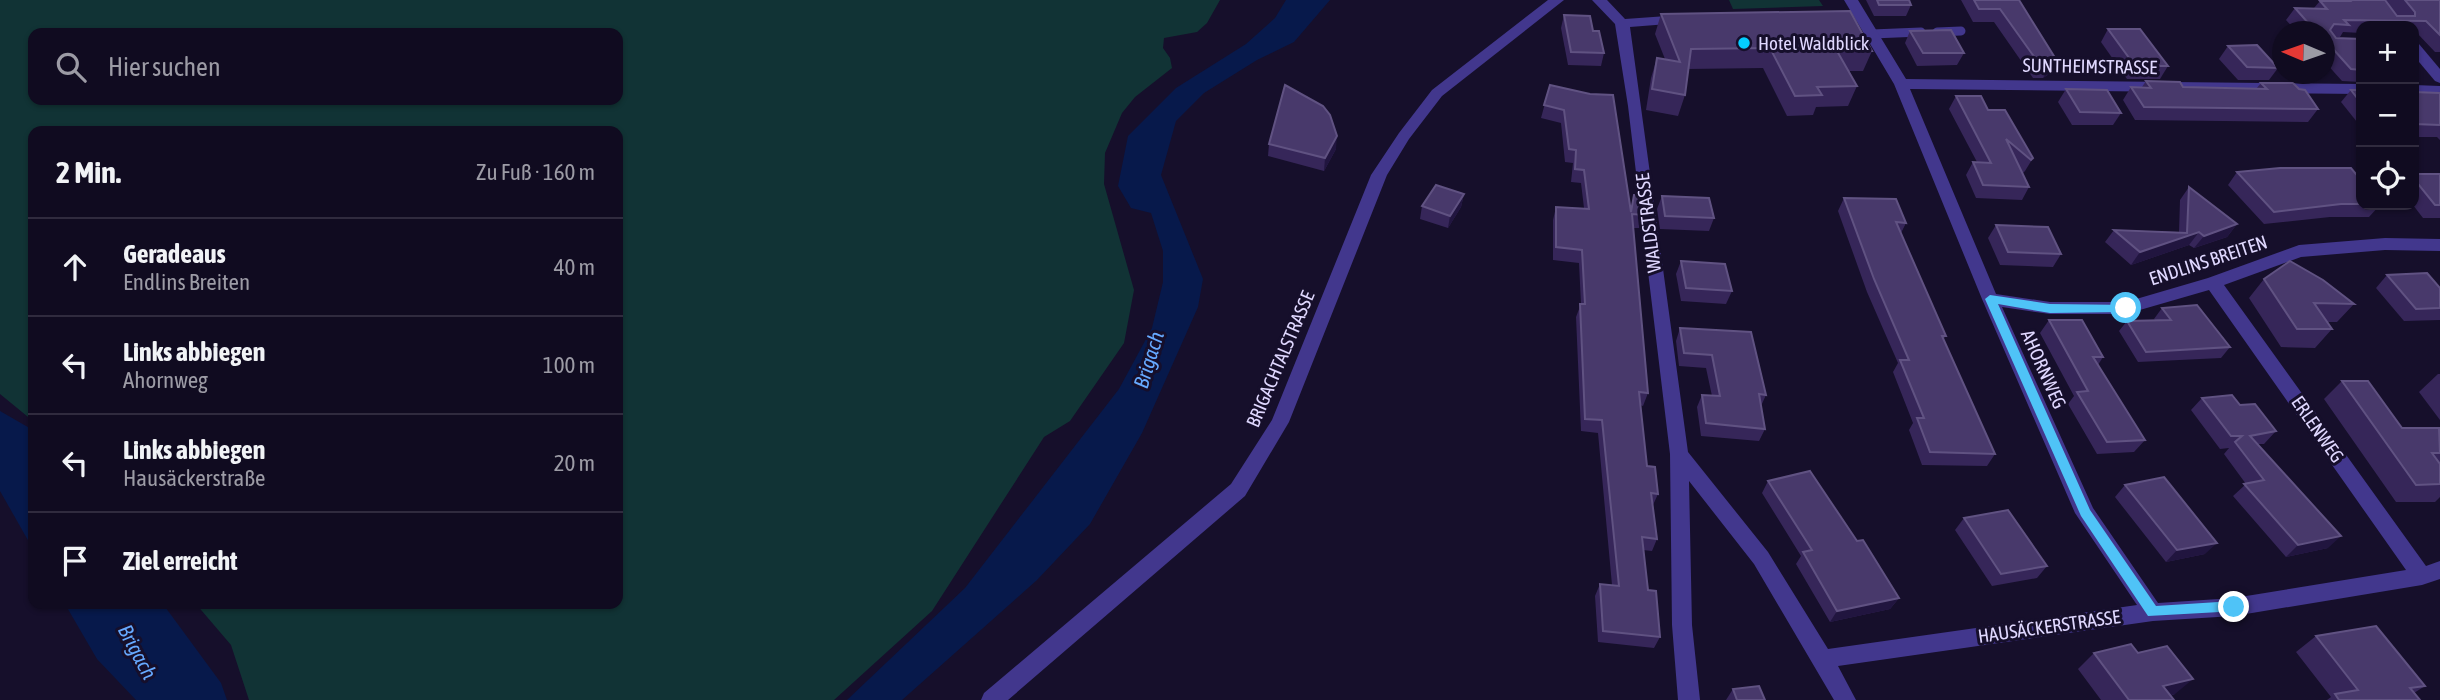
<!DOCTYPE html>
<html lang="de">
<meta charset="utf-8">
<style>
body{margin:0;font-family:"Asap Condensed",sans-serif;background:#191429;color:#f1f3f6}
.controls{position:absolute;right:21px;top:21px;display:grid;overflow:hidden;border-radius:14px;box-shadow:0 2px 5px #0004}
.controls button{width:63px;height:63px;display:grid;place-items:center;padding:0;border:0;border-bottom:2px solid #302b3e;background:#100b20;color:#f1f3f6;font:35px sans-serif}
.compass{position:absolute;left:2272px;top:21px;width:63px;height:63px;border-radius:50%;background:#100b20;box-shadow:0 2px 5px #0004;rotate:272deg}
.stop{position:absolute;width:21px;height:21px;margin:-16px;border:5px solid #4fc3f7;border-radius:50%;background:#fff}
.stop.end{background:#4fc3f7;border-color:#fff;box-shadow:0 2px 7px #0008}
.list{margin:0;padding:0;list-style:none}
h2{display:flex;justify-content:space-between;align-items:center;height:91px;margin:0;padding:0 28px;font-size:30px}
h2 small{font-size:23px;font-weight:400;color:#9c9ba5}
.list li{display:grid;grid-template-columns:46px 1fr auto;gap:21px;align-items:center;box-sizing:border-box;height:98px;padding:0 28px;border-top:2px solid #302b3e}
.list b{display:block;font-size:26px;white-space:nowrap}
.list p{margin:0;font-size:23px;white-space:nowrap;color:#9c9ba5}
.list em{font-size:23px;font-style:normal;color:#9c9ba5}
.icon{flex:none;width:38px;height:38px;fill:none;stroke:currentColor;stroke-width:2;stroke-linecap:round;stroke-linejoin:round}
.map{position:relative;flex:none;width:2440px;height:700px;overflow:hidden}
.search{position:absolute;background:#100b20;box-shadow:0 2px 5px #0004;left:28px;top:28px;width:595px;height:77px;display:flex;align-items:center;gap:18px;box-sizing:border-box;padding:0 24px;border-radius:14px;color:#9c9ba5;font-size:26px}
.panel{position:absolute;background:#100b20;box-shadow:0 2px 5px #0004;left:28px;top:126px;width:595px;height:483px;border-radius:14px}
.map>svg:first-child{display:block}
.green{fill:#113335;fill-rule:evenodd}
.water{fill:#07194b}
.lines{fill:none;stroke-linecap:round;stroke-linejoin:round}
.service{stroke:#42378d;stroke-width:9}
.minor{fill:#42378d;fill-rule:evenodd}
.tertiary{fill:#42378d;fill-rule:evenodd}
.wall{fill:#362659}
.shaded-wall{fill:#21153f}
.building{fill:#48396b;stroke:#605282;stroke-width:2}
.route{fill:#4fc3f7}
.poi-dot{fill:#04cdff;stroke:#160f2b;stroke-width:2.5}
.labels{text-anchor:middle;stroke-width:6;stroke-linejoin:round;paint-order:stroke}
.poi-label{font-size:19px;fill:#e0d8ff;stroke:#160f2b;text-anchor:start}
.street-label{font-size:19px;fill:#e0d8ff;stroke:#160f2b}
.water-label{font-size:21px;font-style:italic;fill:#66a9ff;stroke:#160f2b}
</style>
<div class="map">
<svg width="2440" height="700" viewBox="0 0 2440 700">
<rect width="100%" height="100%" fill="#160f2b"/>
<g class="green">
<path d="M0,0H1220L1207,23L1197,32L1164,38L1163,48L1170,58L1172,68L1135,97L1122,113L1105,153L1104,184L1134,290L1124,343L1070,421L1044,437L932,611L834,700H249L231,645L196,604H618V131H33V421L0,394ZM33,33H618V100H33Z"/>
<polygon points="1729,0 1819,0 1823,6 1733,9"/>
</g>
<g class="water">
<polygon points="1286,0 1330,0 1294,42 1257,60 1204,93 1176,121 1161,175 1203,279 1198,307 1142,433 1090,524 1037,580 902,700 847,700 965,588 1119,389 1152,328 1163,282 1163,251 1151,213 1131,208 1118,186 1128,136 1176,88 1246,44 1275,18"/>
<polygon points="0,411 33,430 33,549 0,491"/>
<polygon points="65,604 163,604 221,683 227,700 136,700 97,659"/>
</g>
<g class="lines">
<g class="service">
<polyline points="1937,32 1961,31"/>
<polyline points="1872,34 1921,32"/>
</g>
<g class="minor">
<path d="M1592,0H1607L1625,19L1681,15L1688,19L1681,23L1630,27L1688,452L1768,552L1828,649L2137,605L2075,513L1982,299L1894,84L1844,0H1858L1906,79L2361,84V94L1910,89L1996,294L2050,302H2126L2208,278L2299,245L2385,238L2440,239V251L2385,250L2301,257L2224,285L2426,566L2440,561V579L2422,585L2234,616L2153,621L1838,666L1856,700H1834L1754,564L1689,481L1692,625L1700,700H1678L1672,625L1670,454L1628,106L1615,24ZM2209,290L2406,570L2234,598L2158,603L2093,508L2002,307L2050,314H2126Z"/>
<polygon points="2414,43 2419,44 2440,69 2440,83 2435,81 2414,56"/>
<polygon points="2414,85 2440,86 2440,96 2414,95"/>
</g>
<polygon class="tertiary" points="1548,0 1564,0 1442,96 1409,139 1387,175 1289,422 1245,496 1008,700 981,700 984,693 1231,484 1272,420 1371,175 1399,133 1432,90"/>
</g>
<g class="wall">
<polygon points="1866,0 1909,0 1911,5 1906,16 1874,16"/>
<polygon points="1961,0 2019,0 2057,61 2049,74 2043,78 2033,78 1994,22 1973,22"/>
<polygon points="2329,0 2440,0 2440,52 2435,52 2417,33 2414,33 2414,26 2361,26 2361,33 2343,32 2340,37 2335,37 2336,38 2361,39 2361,82 2342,81 2325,62 2325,32 2297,32 2286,20 2295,8 2314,8 2320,1 2330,1"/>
<polygon points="1661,14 1872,51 1863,71 1849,71 1857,86 1848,106 1816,107 1813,115 1787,116 1763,68 1688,69 1685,95 1678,116 1646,110 1651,78 1657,58 1665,59 1655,34"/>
<polygon points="1564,15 1604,53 1601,66 1568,65 1561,28"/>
<polygon points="2108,29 2168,66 2160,79 2127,79 2101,42"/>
<polygon points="1910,31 1964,53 1957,65 1917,66 1905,43"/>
<polygon points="2228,46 2278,68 2269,80 2238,80 2219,59"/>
<polygon points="2146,81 2183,87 2256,89 2261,83 2318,109 2308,122 2135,120 2123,100 2131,87 2142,87"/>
<polygon points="1550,85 1631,207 1634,195 1644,215 1640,228 1633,228 1648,393 1643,406 1640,405 1647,466 1658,494 1653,505 1657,539 1652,551 1643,550 1648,590 1660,637 1654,648 1598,642 1595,596 1600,584 1612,585 1598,433 1581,431 1576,317 1581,304 1579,263 1553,260 1553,220 1556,207 1584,208 1581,183 1571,182 1573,163 1565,162 1561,123 1541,118"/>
<polygon points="2066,89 2121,113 2113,125 2072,125 2058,102"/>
<polygon points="2351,90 2361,90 2361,127 2341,102"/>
<polygon points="2414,92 2440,93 2440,140 2437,137 2414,137"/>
<polygon points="1956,96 1988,110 2033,158 2025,171 2023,173 2022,171 2029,187 2022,200 1976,198 1966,175 1973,162 1977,162 1949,109"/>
<polygon points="1269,144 1336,149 1324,171 1268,156"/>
<polygon points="2237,172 2361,180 2361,205 2380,205 2369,217 2330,217 2264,224 2228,185"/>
<polygon points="2414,174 2440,174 2440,218 2423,218 2413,205 2414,205"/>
<polygon points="2189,187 2237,224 2227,237 2194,248 2189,245 2131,265 2105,242 2114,230 2179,232 2180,200"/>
<polygon points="1464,194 1461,207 1448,228 1420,219 1422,206"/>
<polygon points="1662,196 1714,218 1709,231 1660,229 1657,209"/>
<polygon points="1844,198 1906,223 1901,233 1946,336 1943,339 1995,454 1987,466 1922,465 1909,430 1913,423 1893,372 1898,363 1867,292 1838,211"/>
<polygon points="1996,225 2061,254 2053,267 2000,265 1988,238"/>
<polygon points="1681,261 1732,291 1726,304 1681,301 1676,274"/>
<polygon points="2387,275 2440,288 2440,320 2404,321 2376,288"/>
<polygon points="2264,279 2354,304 2337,322 2327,322 2332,329 2315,348 2281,347 2249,298"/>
<polygon points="2162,308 2230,347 2221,358 2138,362 2119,331 2127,321 2155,320 2154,319"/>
<polygon points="2049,320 2103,357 2098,365 2145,440 2134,452 2097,454 2068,404 2074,396 2040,333"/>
<polygon points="1680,328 1766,395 1761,406 1765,429 1759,441 1701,436 1697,407 1702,395 1712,396 1706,368 1679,366 1676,341"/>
<polygon points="2438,374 2440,374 2440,420 2419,392"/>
<polygon points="2342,381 2402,428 2440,429 2440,497 2435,502 2396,502 2324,399"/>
<polygon points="2202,398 2240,405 2276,431 2264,444 2258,444 2328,548 2286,557 2233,496 2246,484 2224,454 2229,448 2220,449 2191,410"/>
<polygon points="1768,481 1857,541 1899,598 1890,609 1830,622 1796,564 1801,556 1762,493"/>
<polygon points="2125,485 2205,554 2166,562 2115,497"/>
<polygon points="1964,518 2047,566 2037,578 1992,586 1955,530"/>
<polygon points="2316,636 2425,686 2414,693 2420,700 2327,700 2331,697 2296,652"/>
<polygon points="2094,653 2175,694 2170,696 2174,700 2101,700 2078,669"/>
<polygon points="1733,689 1765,700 1726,700"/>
</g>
<g class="shaded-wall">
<polygon points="2057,61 2049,74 2043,78 2050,65"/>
<polygon points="1337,136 1336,149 1324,171 1325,158"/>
<polygon points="1464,194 1461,207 1448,228 1450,216"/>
<polygon points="2237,224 2227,237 2194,248 2204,236"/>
<polygon points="2199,232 2189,245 2131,265 2140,252"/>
<polygon points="2341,536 2328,548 2286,557 2298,545"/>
<polygon points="2217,543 2205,554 2166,562 2177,550"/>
<polygon points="1899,598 1890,609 1830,622 1837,611"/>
<polygon points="2193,679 2175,694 2153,700 2163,686"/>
</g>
<g class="building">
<polygon points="1877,0 1909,0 1911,5 1879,5"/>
<polygon points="1974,0 2019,0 2057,61 2050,65 2040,65 2000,9 1979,9"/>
<polygon points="2349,0 2385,0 2397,16 2415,16 2415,12 2405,0 2440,0 2440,35 2426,21 2344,20 2349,25 2334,24 2330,30 2336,38 2361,39 2361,70 2351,69 2325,40 2325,32 2316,32 2295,8 2327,9 2320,1 2350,1"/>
<polygon points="1850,11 1872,51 1837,51 1857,86 1817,87 1822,95 1795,96 1770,48 1691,49 1685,95 1652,89 1657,58 1680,62 1661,14"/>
<polygon points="1564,15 1590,16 1593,31 1599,31 1604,53 1571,52"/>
<polygon points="2108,29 2140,29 2168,66 2135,66"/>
<polygon points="1951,30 1964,53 1923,53 1910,31"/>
<polygon points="2257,45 2278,68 2247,67 2228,46"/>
<polygon points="2146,81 2180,82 2183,87 2267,89 2261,83 2293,83 2299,89 2305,90 2318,109 2144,107 2131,87 2151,88"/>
<polygon points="1285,85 1323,106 1330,115 1337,136 1325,158 1269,144"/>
<polygon points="1550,85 1590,94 1613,95 1631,212 1634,195 1642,195 1644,215 1632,214 1648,393 1639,392 1647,466 1655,467 1658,494 1651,493 1657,539 1642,537 1648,590 1656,591 1660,637 1603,631 1600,584 1619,586 1602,420 1585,419 1580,304 1585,304 1582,250 1556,247 1556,207 1589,209 1584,170 1575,169 1576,150 1569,149 1564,110 1544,105"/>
<polygon points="2066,89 2107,90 2121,113 2080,112"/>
<polygon points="2351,90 2361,90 2361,103"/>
<polygon points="2414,92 2440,93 2440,125 2414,124"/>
<polygon points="1956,96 1981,96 1988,110 2005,110 2033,158 2031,160 2006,139 2029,187 1983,185 1973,162 1991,163"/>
<polygon points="2280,168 2351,168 2361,180 2361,204 2341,204 2274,212 2237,172"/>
<polygon points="2414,174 2440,174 2440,205 2435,205 2414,179"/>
<polygon points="1436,185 1464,194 1450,216 1422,206"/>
<polygon points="2189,187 2237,224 2204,236 2199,232 2140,252 2114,230 2187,233"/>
<polygon points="1662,196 1709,198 1714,218 1665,216"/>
<polygon points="1844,198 1896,199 1906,223 1896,222 1946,336 1942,336 1995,454 1930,452 1917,418 1924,418 1900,360 1909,360 1874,279"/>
<polygon points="1996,225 2048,227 2061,254 2008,252"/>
<polygon points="1681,261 1725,264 1732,291 1686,288"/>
<polygon points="2290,261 2323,280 2354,304 2314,303 2332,329 2297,329 2264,279"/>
<polygon points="2427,273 2440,288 2440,308 2416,309 2387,275"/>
<polygon points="2197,305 2230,347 2146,352 2127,321 2171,320 2162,308"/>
<polygon points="2049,320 2082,320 2103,357 2093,357 2145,440 2107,442 2077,392 2088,391"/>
<polygon points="1680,328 1751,332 1766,395 1759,394 1765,429 1706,423 1702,395 1720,396 1712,355 1684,353"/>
<polygon points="2342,381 2368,381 2402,428 2439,428 2440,453 2432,453 2440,464 2440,484 2416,485"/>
<polygon points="2232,395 2240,405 2255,404 2276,431 2250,436 2341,536 2298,545 2244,484 2264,480 2235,442 2242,436 2231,436 2202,398"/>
<polygon points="1810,471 1857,541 1863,540 1899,598 1837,611 1803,552 1812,550 1768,481"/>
<polygon points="2164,477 2217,543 2177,550 2125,485"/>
<polygon points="2008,510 2047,566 2001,574 1964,518"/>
<polygon points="2376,626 2425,686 2410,688 2420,700 2339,700 2335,694 2358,690 2316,636"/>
<polygon points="2131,644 2138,653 2167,646 2193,679 2163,686 2174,700 2129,700 2094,653"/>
<polygon points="1759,686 1765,700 1737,700 1733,689"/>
</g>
<polygon class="route" points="1990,295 2050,304 2130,305 2130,311 2126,312 2050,313 1998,304 2090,510 2156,606 2234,601 2240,607 2238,611 2148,616 2081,516 1985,299"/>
<circle class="poi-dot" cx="1744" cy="43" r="7"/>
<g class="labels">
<g class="poi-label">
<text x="1758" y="50">Hotel Waldblick</text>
</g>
<g class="street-label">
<text transform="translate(2090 66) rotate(1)" y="7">SUNTHEIMSTRASSE</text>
<text transform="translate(1648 223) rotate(-97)" y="7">WALDSTRASSE</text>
<text transform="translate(2208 260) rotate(-18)" y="7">ENDLINS BREITEN</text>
<text transform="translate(1280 359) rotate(-67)" y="7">BRIGACHTALSTRASSE</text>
<text transform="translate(2044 369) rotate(66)" y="7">AHORNWEG</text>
<text transform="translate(2318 429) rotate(55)" y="7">ERLENWEG</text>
<text transform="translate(2049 626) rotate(-8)" y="7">HAUSÄCKERSTRASSE</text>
</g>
<g class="water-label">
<text transform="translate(1149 360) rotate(-73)" y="7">Brigach</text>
<text transform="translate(137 652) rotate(62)" y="7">Brigach</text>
</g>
</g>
</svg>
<div class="controls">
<button>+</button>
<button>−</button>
<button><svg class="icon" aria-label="locate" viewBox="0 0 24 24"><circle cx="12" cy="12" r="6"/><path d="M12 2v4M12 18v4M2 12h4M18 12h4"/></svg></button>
</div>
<svg class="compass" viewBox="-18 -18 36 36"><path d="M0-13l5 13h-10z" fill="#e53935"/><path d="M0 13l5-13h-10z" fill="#9c9ba5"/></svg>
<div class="stop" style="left:2126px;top:308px"></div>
<div class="stop end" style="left:2234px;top:607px"></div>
<div class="search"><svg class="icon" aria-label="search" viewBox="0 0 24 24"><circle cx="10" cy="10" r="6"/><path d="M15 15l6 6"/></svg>Hier suchen</div>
<section class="panel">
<h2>2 Min.<small>Zu Fuß · 160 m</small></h2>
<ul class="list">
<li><svg class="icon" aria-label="ahead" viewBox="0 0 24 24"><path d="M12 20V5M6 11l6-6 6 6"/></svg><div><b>Geradeaus</b><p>Endlins Breiten</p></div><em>40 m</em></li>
<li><svg class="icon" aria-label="left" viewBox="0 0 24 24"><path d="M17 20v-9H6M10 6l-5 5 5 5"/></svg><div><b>Links abbiegen</b><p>Ahornweg</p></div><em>100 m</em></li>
<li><svg class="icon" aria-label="left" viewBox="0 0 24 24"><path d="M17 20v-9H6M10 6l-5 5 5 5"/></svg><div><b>Links abbiegen</b><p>Hausäckerstraße</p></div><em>20 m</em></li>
<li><svg class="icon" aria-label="arrive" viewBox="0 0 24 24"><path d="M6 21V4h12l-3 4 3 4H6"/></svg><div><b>Ziel erreicht</b></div></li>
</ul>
</section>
</div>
